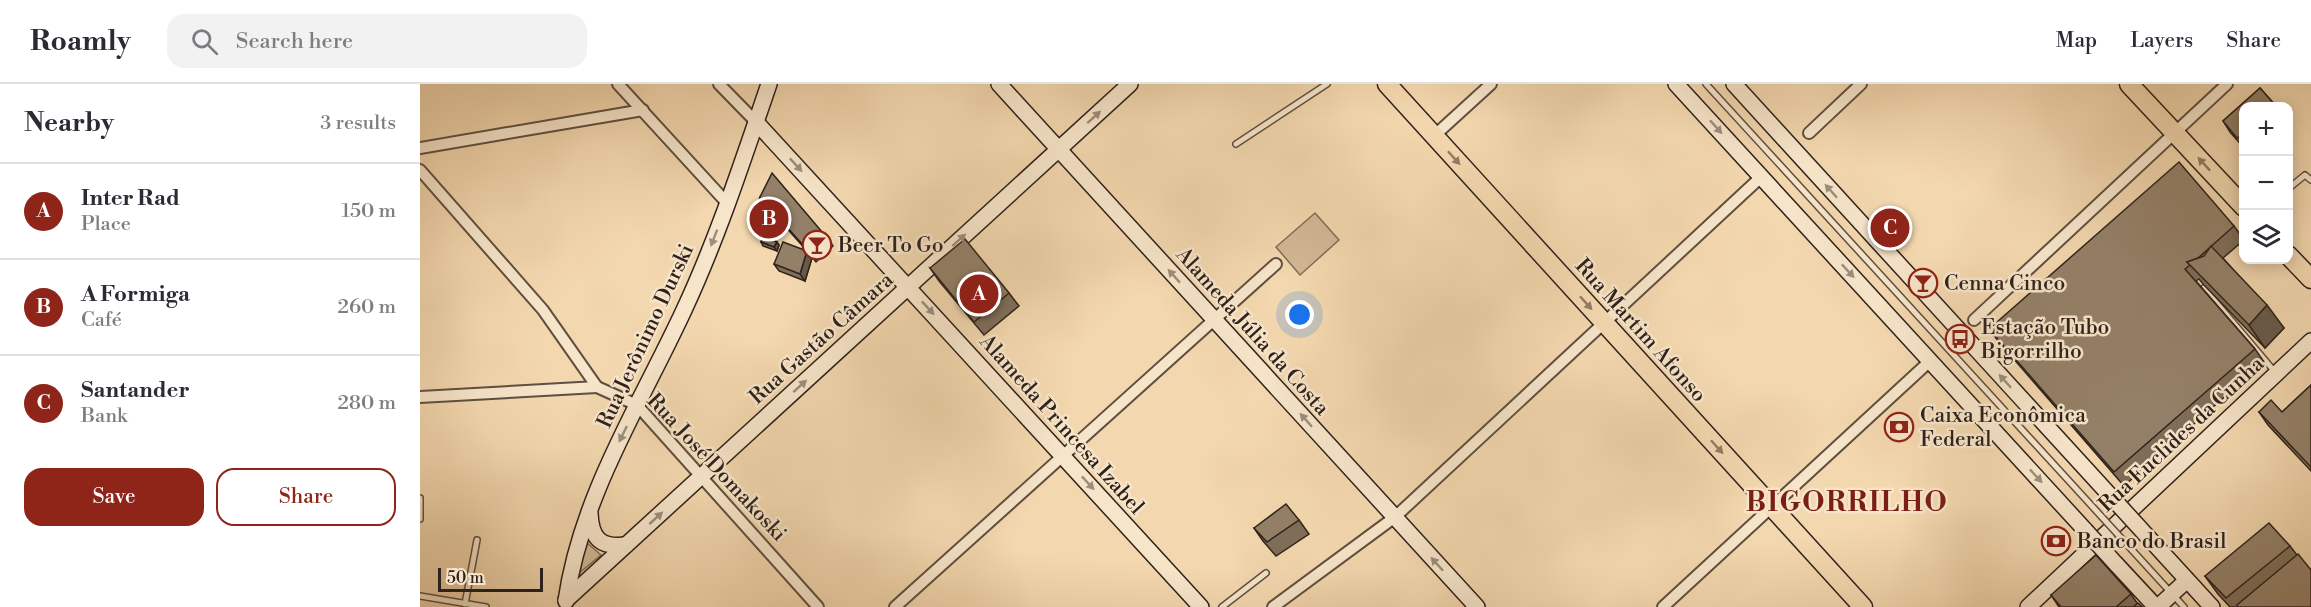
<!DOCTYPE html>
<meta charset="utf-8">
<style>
body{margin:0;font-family:"Libre Bodoni",serif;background:#f2f2f3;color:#2b2b33}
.controls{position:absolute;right:18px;top:18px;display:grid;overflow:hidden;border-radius:12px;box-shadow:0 3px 15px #0003}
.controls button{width:54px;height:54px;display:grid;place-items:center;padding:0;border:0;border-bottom:2px solid #e1e1e2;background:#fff;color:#2b2b33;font:30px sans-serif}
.scale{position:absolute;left:18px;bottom:15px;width:105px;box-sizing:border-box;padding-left:6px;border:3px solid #2e221c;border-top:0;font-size:16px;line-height:21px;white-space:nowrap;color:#2e221c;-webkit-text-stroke:4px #f7e5ca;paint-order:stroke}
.you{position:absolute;left:880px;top:231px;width:21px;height:21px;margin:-15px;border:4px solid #fff;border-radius:50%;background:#1a73e8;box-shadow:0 0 0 9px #1a73e833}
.badge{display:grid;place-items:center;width:39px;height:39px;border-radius:50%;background:#8f2418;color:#fff;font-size:20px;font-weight:700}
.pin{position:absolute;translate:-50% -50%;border:3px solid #fff;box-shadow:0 2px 6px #0006}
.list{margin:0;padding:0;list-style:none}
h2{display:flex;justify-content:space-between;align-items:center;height:78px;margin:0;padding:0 24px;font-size:26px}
h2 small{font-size:20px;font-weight:400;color:#7c7c81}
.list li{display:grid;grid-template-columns:39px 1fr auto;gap:18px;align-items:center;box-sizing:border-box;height:96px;padding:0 24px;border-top:2px solid #e1e1e2}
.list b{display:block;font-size:22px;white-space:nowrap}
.list p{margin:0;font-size:20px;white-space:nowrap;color:#7c7c81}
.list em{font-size:20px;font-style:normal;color:#7c7c81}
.actions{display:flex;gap:12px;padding:18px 24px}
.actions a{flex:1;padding:14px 0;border:2px solid #8f2418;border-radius:18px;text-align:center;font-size:21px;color:#8f2418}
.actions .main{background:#8f2418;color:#fff}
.icon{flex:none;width:33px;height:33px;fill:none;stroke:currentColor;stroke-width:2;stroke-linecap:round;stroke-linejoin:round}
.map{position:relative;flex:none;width:1891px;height:523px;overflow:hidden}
header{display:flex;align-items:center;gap:36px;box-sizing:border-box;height:84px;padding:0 30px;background:#fff;border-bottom:2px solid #e1e1e2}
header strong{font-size:28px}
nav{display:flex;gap:33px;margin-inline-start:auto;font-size:21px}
.search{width:420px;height:54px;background:#f2f2f3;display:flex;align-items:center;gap:15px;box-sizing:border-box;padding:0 21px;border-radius:18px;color:#7c7c81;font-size:22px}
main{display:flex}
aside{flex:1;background:#fff}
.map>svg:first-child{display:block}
.green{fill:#d2b895;stroke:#806d58;stroke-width:1.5}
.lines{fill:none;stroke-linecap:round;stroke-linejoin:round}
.lane-casing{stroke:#5f4f40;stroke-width:8}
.street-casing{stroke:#5f4f40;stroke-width:14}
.secondary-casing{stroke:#2e221c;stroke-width:18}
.primary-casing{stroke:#2e221c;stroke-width:21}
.lane{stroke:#f7e5ca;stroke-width:5}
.street{stroke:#f7e5ca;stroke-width:10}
.secondary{stroke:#f7e5ca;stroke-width:15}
.primary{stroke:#f3d7ae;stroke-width:18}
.lane-bridge-casing{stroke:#5f4f40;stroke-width:8;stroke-linecap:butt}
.secondary-bridge-casing{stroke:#2e221c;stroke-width:18;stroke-linecap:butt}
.lane-bridge{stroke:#f7e5ca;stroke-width:5}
.secondary-bridge{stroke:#f7e5ca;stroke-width:15}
.wall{fill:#7f6e59;stroke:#2e221c;stroke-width:1.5}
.shaded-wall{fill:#685a49;stroke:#2e221c;stroke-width:1.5}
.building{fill:#948068;stroke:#2e221c;stroke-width:1.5}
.oneway{fill:#9d8d7c}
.oneway2{fill:#907c65}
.labels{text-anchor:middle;stroke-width:5;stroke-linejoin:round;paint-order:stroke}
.poi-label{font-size:21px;fill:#2e221c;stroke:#f7e5ca;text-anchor:start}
.street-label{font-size:21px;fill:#2e221c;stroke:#f7e5ca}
.district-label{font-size:27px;font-weight:bold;letter-spacing:1.5px;fill:#7a1f14;stroke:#f7e5ca}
</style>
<header>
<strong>Roamly</strong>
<div class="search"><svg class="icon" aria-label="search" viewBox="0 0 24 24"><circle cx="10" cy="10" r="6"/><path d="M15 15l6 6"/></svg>Search here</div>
<nav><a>Map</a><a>Layers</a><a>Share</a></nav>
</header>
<main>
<aside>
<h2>Nearby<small>3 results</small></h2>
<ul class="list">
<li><span class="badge">A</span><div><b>Inter Rad</b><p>Place</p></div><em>150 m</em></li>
<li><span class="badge">B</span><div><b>A Formiga</b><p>Café</p></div><em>260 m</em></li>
<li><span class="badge">C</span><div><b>Santander</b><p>Bank</p></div><em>280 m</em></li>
</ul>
<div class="actions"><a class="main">Save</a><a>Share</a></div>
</aside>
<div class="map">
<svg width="1891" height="523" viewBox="0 0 1891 523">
<rect width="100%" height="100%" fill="#f3d7ae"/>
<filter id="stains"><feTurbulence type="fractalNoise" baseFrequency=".00333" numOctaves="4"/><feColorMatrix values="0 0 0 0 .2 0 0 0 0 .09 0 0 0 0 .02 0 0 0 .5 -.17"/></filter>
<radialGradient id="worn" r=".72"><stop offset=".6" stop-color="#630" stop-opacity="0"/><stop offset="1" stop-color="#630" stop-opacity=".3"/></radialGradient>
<g class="green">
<polygon points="895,129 919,156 880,191 856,163"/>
<polygon points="166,458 181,471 158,490"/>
</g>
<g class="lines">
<g class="lane-casing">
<g id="lane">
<polyline points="1286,0 1681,432"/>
<polyline points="816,60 907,0"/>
<polyline points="1868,105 1885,91 1891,96"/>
<polyline points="1784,204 1855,288"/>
<polyline points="0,414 0,435"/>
<polyline points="1712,466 1764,523"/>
<polyline points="0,512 66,523"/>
<polyline points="45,520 57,456"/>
<polyline points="802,523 846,489"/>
</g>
</g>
<g class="street-casing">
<g id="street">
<polyline points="198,0 307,119"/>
<polyline points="299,0 336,38"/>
<polyline points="1389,49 1441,0"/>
<polyline points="1014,52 1071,0"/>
<polyline points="0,64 223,26"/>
<polyline points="0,86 123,226 177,303 217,321 398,523"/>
<polyline points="1554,236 1807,0"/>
<polyline points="0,313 177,303"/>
<polyline points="475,523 856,180"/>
<polyline points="853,523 975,433 1341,93"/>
<polyline points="1243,523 1510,277"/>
</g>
</g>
<g class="secondary-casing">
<g id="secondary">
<polyline points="579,0 1057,523"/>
<polyline points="1256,0 1665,446"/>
<polyline points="1314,0 1696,418"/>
<polyline points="336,38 781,523"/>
<path d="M170,429C171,455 181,464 206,461"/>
<polyline points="1727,452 1792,523"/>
<polyline points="1696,480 1736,523"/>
<polyline points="146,516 710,0"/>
<path d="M146,517C161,412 220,321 264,226C298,153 323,76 349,0"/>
<polyline points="1608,523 1891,257"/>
<polyline points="1738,523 1767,496"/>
</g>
</g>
<g class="primary-casing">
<g id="primary">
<polyline points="967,0 1443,523"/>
<polyline points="1709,0 1824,123"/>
<polyline points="1868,171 1891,195"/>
</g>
</g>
<use href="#lane" class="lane"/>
<use href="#street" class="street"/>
<use href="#secondary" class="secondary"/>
<use href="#primary" class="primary"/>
<g class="lane-bridge-casing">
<polyline id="lane-bridge" points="1681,432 1712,466"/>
</g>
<g class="secondary-bridge-casing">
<g id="secondary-bridge">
<polyline points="1696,418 1727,452"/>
<polyline points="1665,446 1696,480"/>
</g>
</g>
<use href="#lane-bridge" class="lane-bridge"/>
<use href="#secondary-bridge" class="secondary-bridge"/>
</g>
<g class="wall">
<polygon points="1840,4 1856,22 1824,22 1824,64 1810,48 1803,37"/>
<polygon points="340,113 408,155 413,162 396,178 387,167 392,174 385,197 359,187 354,180 387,167 363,140 355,157 359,161 357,167 343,162 341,158 342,155 336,152 331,145"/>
<polygon points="1814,142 1824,156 1803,174 1864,244 1845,264 1784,201 1779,195 1776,197 1835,265 1844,278 1704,402 1579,258 1569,245"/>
<polygon points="510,184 589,209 599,222 564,251 519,197"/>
<polygon points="1891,301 1891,387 1848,341 1839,328 1862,328"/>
<polygon points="879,436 889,450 856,472 843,457 834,444"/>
<polygon points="1870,462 1877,471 1891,523 1810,523 1798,510 1785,492"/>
<polygon points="1711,510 1717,519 1722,523 1639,523 1631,511"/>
</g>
<g class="shaded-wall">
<polygon points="358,133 363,140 354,159 349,152"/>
<polygon points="357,158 359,161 357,167 354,163"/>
<polygon points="387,167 392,174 385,197 380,190"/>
<polygon points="1847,221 1864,244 1845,264 1829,241"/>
</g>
<g class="building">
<polygon points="1840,4 1855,21 1854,22 1824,22 1824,49 1817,54 1803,37"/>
<polygon points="1759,78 1814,142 1778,174 1767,178 1770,181 1765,185 1835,265 1694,388 1569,245"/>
<polygon points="352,89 408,155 391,170 358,133 349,152 331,145 340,113"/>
<polygon points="343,153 357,158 354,163 341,158"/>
<polygon points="545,155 589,209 554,238 510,184"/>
<polygon points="363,158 387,167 380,190 354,180"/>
<polygon points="1791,162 1847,221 1829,241 1767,178 1784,172"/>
<polygon points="1891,301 1891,383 1839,328 1851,316 1862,328"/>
<polygon points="866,420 879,436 847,458 834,444"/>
<polygon points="1849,439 1870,462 1806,514 1785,492"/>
<polygon points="1878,470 1891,486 1891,523 1818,523 1817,521"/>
<polygon points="1676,471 1711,510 1696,523 1641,523 1631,511"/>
<polygon points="1718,519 1722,523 1713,523"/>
</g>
<defs><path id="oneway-solid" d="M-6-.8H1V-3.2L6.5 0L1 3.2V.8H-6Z" transform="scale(1.5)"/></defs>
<g class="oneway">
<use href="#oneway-solid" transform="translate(674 33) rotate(-42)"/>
<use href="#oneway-solid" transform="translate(1296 43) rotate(48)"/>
<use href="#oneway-solid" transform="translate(376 81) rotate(47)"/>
<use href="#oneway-solid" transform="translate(1411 107) rotate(-132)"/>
<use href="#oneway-solid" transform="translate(294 154) rotate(111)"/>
<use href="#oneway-solid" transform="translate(539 156) rotate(-42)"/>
<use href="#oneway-solid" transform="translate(1428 187) rotate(47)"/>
<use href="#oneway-solid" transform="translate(754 192) rotate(-132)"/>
<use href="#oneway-solid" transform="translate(508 224) rotate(47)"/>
<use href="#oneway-solid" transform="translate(1585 297) rotate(-132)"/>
<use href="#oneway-solid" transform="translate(380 302) rotate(-42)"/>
<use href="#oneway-solid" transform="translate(886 336) rotate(-132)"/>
<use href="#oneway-solid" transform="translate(203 350) rotate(116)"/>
<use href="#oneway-solid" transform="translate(1616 392) rotate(47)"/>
<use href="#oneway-solid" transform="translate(668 399) rotate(47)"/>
<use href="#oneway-solid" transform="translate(236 434) rotate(-42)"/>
<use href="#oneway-solid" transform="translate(1017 480) rotate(-132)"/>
</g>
<g class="oneway2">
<use href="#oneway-solid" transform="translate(1034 74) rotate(48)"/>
<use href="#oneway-solid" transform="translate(1784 80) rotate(-133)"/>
<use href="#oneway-solid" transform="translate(1166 219) rotate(48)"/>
<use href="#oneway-solid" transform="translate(1297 363) rotate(48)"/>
</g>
<defs>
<g id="bar-ring" transform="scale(1.5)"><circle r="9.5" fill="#f7e5ca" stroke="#8f2418" stroke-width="1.5"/><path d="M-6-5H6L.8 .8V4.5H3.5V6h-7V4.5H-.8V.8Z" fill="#8f2418"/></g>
<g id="bus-ring" transform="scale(1.5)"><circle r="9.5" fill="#f7e5ca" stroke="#8f2418" stroke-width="1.5"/><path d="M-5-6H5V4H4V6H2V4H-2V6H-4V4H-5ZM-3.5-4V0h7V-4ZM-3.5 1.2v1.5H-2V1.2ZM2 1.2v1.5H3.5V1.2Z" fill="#8f2418"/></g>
<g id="bank-ring" transform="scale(1.5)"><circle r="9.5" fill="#f7e5ca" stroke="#8f2418" stroke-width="1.5"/><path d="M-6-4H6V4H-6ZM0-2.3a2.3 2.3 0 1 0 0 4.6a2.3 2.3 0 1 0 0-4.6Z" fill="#8f2418"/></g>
</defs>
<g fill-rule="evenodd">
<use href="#bar-ring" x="397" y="161"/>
<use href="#bar-ring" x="1503" y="199"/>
<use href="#bus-ring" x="1540" y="255"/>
<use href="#bank-ring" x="1479" y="343"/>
<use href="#bank-ring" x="1636" y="457"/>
</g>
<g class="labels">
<g class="poi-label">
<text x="418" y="168">Beer To Go</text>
<text x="1524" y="206">Cenna Cinco</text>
<text x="1561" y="250">Estação Tubo<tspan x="1561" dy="24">Bigorrilho</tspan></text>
<text x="1500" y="338">Caixa Econômica<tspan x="1500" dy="24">Federal</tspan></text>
<text x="1657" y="464">Banco do Brasil</text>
</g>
<g class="street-label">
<text transform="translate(1221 246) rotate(48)" y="7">Rua Martim Afonso</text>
<text transform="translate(833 247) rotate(48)" y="7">Alameda Júlia da Costa</text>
<text transform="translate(225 252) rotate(-65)" y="7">Rua Jerônimo Durski</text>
<text transform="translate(401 254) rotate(-42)" y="7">Rua Gastão Câmara</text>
<text transform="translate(642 340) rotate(48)" y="7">Alameda Princesa Izabel</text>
<text transform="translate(1761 350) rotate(-43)" y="7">Rua Euclides da Cunha</text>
<text transform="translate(297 383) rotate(47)" y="7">Rua José Domakoski</text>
</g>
<g class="district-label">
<text x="1427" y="427">BIGORRILHO</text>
</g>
</g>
<rect width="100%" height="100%" filter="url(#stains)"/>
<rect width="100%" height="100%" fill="url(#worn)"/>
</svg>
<div class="controls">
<button>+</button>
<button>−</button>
<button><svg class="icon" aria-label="layers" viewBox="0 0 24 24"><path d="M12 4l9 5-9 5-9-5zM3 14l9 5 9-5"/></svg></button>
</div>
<div class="scale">50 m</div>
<div class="you"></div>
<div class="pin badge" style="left:559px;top:210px">A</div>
<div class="pin badge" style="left:349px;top:135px">B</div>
<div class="pin badge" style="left:1470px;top:144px">C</div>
</div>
</main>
